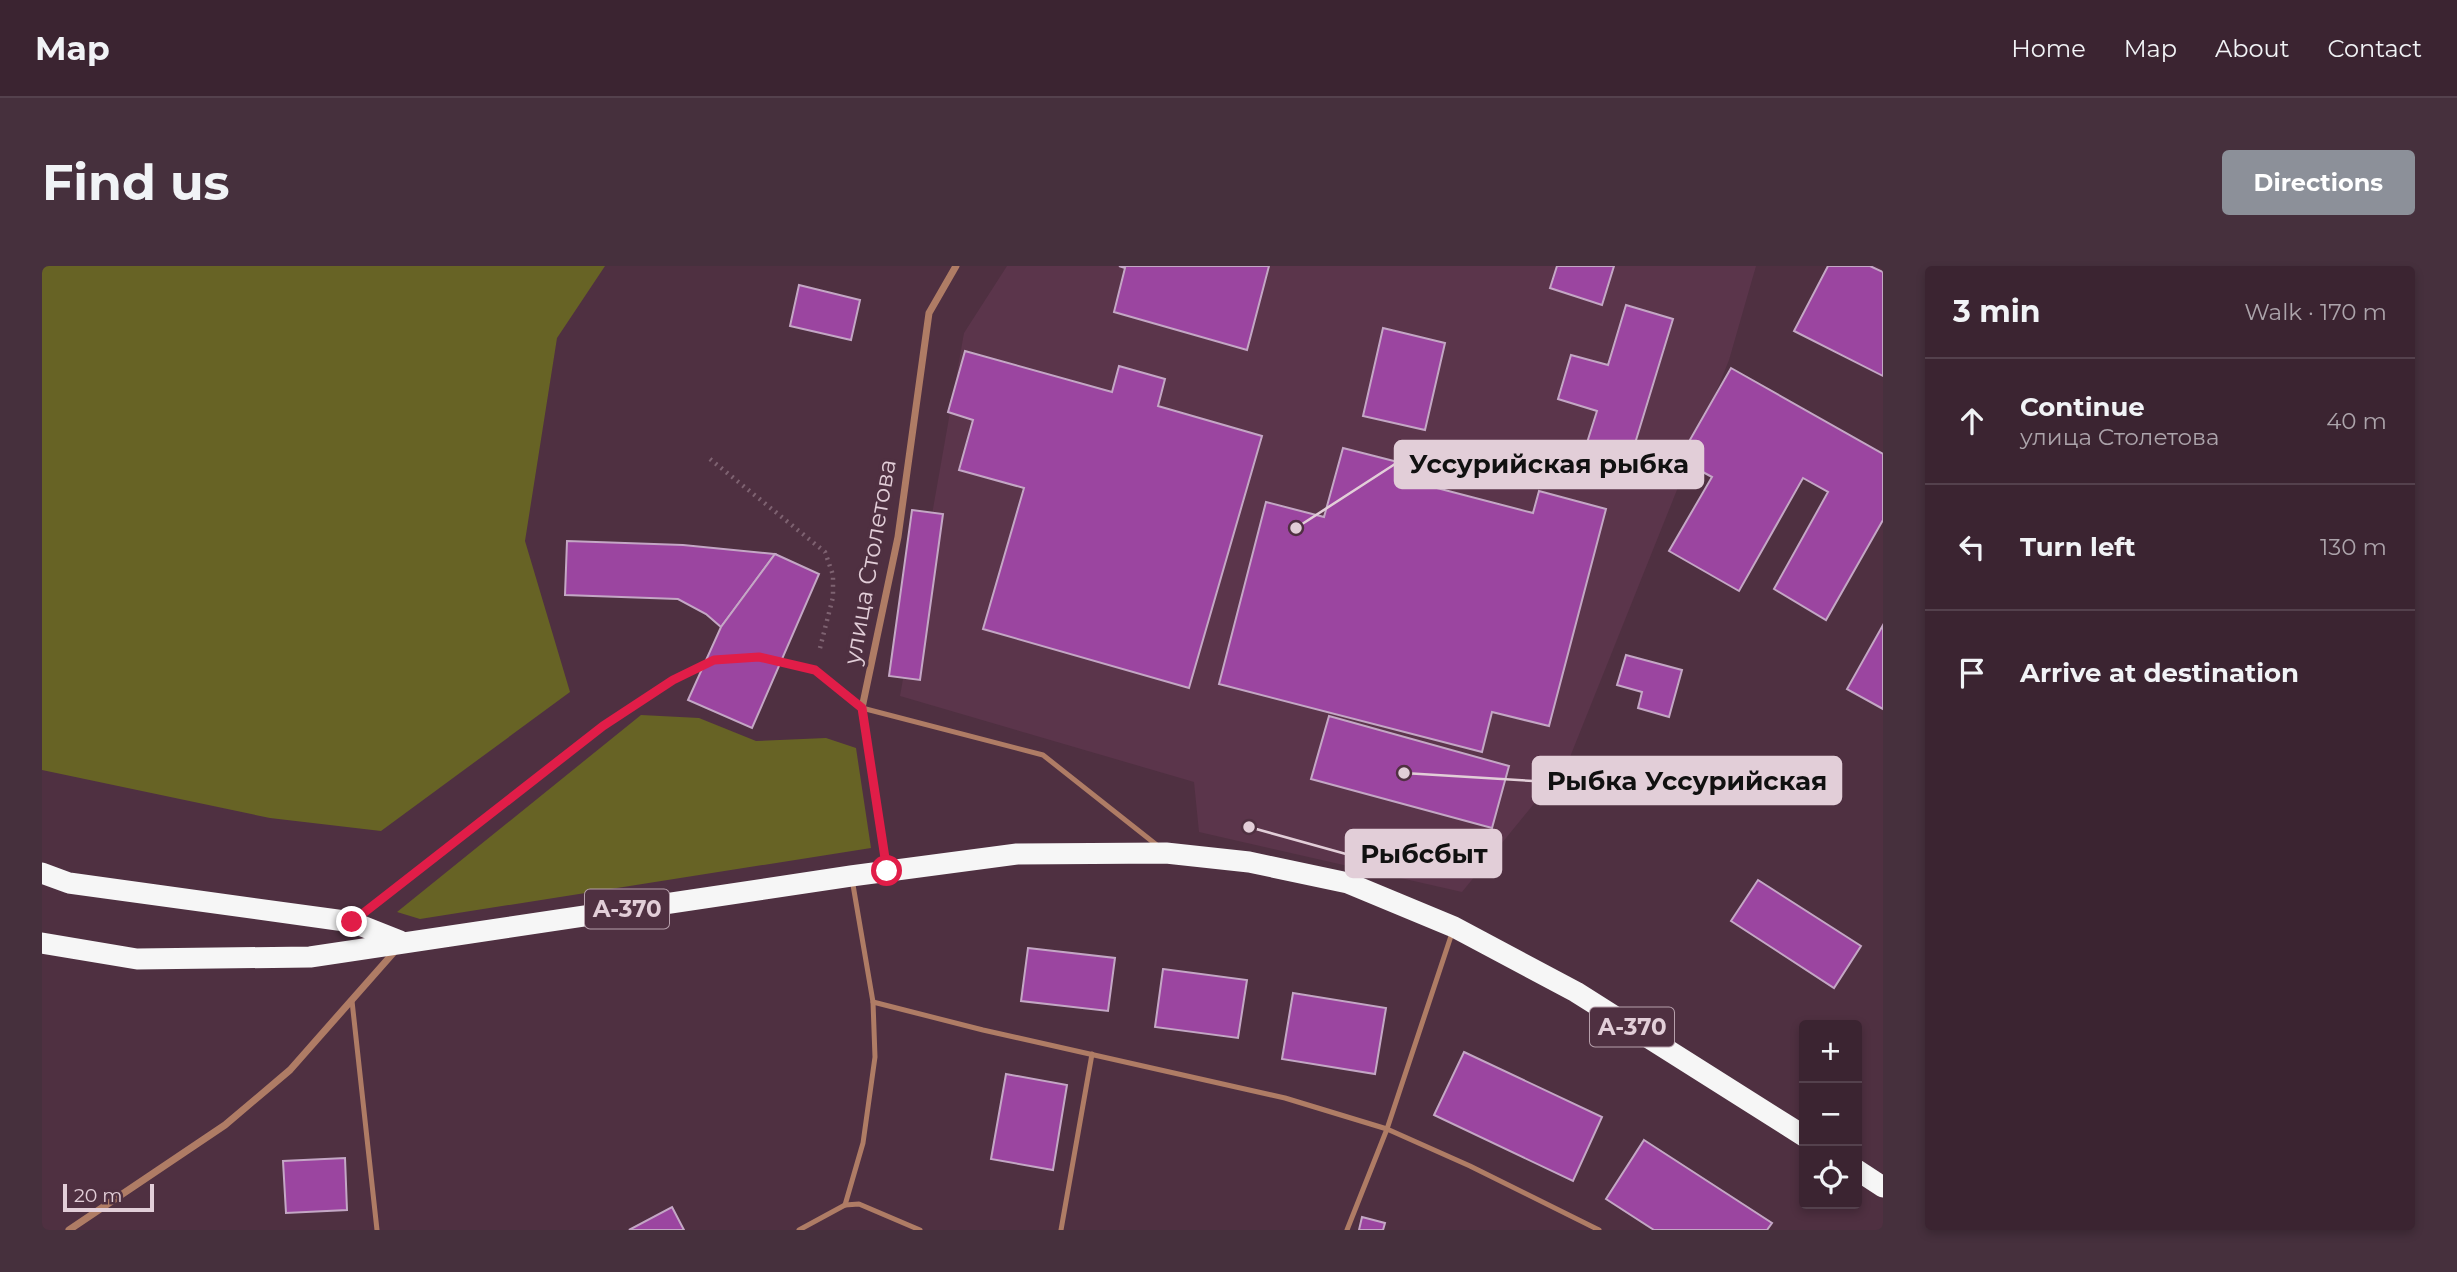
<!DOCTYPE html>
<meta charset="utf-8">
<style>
body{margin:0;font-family:Montserrat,sans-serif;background:#46303d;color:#f1f3f6}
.controls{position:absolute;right:21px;bottom:21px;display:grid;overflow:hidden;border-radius:7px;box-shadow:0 4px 10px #0003}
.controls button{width:63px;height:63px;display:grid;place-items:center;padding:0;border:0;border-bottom:2px solid #54414d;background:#3b2431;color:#f1f3f6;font:35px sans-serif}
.scale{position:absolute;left:21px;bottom:18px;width:91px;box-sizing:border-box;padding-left:7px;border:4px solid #e2ced8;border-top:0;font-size:19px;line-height:24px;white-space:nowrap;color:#e2ced8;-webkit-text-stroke:5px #4f3041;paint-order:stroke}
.stop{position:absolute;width:21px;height:21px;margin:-16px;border:5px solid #e11d48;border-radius:50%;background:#fff}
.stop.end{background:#e11d48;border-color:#fff;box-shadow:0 2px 7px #0008}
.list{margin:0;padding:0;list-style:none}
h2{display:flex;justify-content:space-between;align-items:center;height:91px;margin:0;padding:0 28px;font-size:30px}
h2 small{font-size:23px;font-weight:400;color:#aca4ab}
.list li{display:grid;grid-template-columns:46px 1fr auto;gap:21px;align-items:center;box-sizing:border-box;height:126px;padding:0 28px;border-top:2px solid #54414d}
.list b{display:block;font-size:26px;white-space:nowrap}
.list p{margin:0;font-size:23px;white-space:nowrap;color:#aca4ab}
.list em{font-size:23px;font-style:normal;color:#aca4ab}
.icon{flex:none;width:38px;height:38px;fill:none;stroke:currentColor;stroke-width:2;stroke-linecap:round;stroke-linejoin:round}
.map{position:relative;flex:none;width:1841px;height:964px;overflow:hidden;border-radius:7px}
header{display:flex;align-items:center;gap:42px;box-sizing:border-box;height:98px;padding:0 35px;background:#3b2431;border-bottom:2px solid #54414d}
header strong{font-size:33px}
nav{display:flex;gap:38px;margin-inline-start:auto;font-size:24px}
.intro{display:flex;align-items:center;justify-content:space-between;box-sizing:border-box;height:168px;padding:0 42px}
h1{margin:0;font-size:49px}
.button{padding:18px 32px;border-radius:7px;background:#8c9099;color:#fff;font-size:24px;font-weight:700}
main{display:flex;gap:42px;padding:0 42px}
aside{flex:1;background:#3b2431;border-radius:7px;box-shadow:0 4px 10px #0003}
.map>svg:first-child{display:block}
.built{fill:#5b354b}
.green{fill:#676325}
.building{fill:#9b45a0;stroke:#c4a7c5;stroke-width:2}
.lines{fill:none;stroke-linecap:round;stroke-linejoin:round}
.path{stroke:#7e6271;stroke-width:4.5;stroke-dasharray:2 5;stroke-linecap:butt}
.lane{stroke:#af7c65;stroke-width:5}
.street{stroke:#af7c65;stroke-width:7}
.highway{stroke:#f6f6f6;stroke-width:21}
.route{stroke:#e11d48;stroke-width:9}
.labels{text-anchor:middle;stroke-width:7;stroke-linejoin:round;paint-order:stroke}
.shield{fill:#4f3041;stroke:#b69fab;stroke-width:2}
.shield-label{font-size:23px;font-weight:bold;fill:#e2ced8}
.street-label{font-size:24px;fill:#e2ced8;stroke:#4f3041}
.leader{fill:none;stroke:#e2ced8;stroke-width:2.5}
.callout-dot{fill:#e2ced8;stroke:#4f3041;stroke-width:2.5}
.callout{fill:#e2ced8;stroke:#e2ced8;stroke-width:2.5}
.callout-label{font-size:26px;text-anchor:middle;font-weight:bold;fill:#111}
</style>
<header>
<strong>Map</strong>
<nav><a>Home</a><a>Map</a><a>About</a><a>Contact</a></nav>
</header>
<div class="intro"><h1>Find us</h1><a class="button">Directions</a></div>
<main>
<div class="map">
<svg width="1841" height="964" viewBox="0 0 1841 964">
<rect width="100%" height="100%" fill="#4f3041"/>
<polygon class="built" points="965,0 1714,0 1687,94 1526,496 1420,626 1157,566 1152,516 858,430 922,67"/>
<g class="green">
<polygon points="0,0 563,0 515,72 483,275 528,426 339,565 228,552 0,504"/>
<polygon points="599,449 657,452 714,475 784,472 814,482 829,582 378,653 355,646"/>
</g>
<g class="building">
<polygon points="1077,0 1227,0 1205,84 1072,46 1083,2"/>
<polygon points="1515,0 1572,0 1560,39 1508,22"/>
<polygon points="1786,0 1828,0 1841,6 1841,110 1752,65"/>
<polygon points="757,19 818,34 809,74 748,60"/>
<polygon points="1584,39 1631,53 1587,197 1543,183 1555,145 1516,133 1529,89 1566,99"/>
<polygon points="1341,62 1403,77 1383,164 1321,150"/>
<polygon points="923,85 1070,126 1077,100 1123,113 1116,140 1220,170 1147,422 941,363 982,222 917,204 931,154 906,146"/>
<polygon points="1689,102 1841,188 1841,254 1784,354 1732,323 1786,226 1761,212 1697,325 1627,285 1670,211 1637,193"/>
<polygon points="1301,182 1395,206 1391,221 1491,247 1497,225 1564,243 1507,460 1450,446 1440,486 1177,418 1224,236 1282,251"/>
<polygon points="870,244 901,248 878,414 847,410"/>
<polygon points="525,275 641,279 733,288 679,361 664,348 636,333 523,329"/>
<polygon points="733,288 777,308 710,462 646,434 679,361"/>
<polygon points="1841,359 1841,443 1805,423"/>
<polygon points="1584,389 1640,404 1627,451 1596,442 1600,426 1575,419"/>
<polygon points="1287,450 1467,500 1450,562 1269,513"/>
<polygon points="1716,614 1819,680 1792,722 1689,655"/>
<polygon points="986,682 1073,692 1066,745 979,735"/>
<polygon points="1121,703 1205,714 1196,772 1113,761"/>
<polygon points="1251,727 1344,742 1333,808 1240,793"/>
<polygon points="1422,786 1560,851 1531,915 1392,849"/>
<polygon points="964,808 1025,819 1011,904 949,893"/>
<polygon points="1602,874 1730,957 1725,964 1612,964 1564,933"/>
<polygon points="303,892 305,944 244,947 241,895"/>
<polygon points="630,941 642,964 587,964"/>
<polygon points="1320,951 1343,957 1341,964 1317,964"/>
</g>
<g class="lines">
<polyline class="path" points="668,193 783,286 791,309 791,331 777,386"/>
<g class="lane">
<polyline points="315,652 561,460 631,414 672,394 717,391 773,404 820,442 1001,489 1116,580"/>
<polyline points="310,735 335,964"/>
<polyline points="831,736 941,764 1243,832 1345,863 1428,900 1557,964"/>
<polyline points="803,939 821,877 833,791 831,736 810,613"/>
<polyline points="757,964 803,939 817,938 878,964"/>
<polyline points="1019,964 1050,788"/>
<polyline points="1305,964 1345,863 1411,664"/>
</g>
<g class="street">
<polyline points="844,601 820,442 856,271 887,47 914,0"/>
<polyline points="27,964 183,859 248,804 353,685"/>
</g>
<g class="highway">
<polyline points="0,607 27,617 310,656 358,675"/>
<polyline points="0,677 95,693 268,691 809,610 975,588 1124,587 1207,596 1306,617 1412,661 1534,726 1762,870"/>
<polyline points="1815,904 1841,921"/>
</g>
</g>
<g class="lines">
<polyline class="route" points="310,656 561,460 631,414 672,394 717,391 773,404 820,442 845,605"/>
</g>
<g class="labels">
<g class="shield">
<rect x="543" y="623.5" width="84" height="39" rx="5"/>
<rect x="1548" y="741.5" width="84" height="39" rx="5"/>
</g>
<g class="shield-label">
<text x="585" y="651">А-370</text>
<text x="1590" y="769">А-370</text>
</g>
<g class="street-label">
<text transform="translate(828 296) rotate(-80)" y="8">улица Столетова</text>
</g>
</g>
<path class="leader" d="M1254 262L1353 198M1362 507L1491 515M1207 561L1304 588"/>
<g class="callout-dot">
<circle cx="1254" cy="262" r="7"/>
<circle cx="1362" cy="507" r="7"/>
<circle cx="1207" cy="561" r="7"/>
</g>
<g class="callout">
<rect x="1353" y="175" width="308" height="47" rx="7"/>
<rect x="1491" y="491" width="308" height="47" rx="7"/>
<rect x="1304" y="564" width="155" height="47" rx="7"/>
</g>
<g class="callout-label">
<text x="1507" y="207">Уссурийская рыбка</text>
<text x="1645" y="524">Рыбка Уссурийская</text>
<text x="1382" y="597">Рыбсбыт</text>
</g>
</svg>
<div class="controls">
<button>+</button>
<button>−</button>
<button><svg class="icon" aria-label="locate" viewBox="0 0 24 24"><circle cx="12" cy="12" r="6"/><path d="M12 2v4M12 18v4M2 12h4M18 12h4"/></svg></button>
</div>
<div class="scale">20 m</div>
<div class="stop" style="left:845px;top:605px"></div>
<div class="stop end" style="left:310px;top:656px"></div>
</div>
<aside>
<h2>3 min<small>Walk · 170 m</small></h2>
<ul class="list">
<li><svg class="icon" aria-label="ahead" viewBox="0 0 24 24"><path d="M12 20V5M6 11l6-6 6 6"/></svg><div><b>Continue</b><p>улица Столетова</p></div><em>40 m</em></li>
<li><svg class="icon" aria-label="left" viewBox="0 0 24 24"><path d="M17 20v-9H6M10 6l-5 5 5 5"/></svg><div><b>Turn left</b></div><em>130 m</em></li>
<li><svg class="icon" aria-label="arrive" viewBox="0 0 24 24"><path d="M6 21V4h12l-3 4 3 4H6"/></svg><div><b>Arrive at destination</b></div></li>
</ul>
</aside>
</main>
